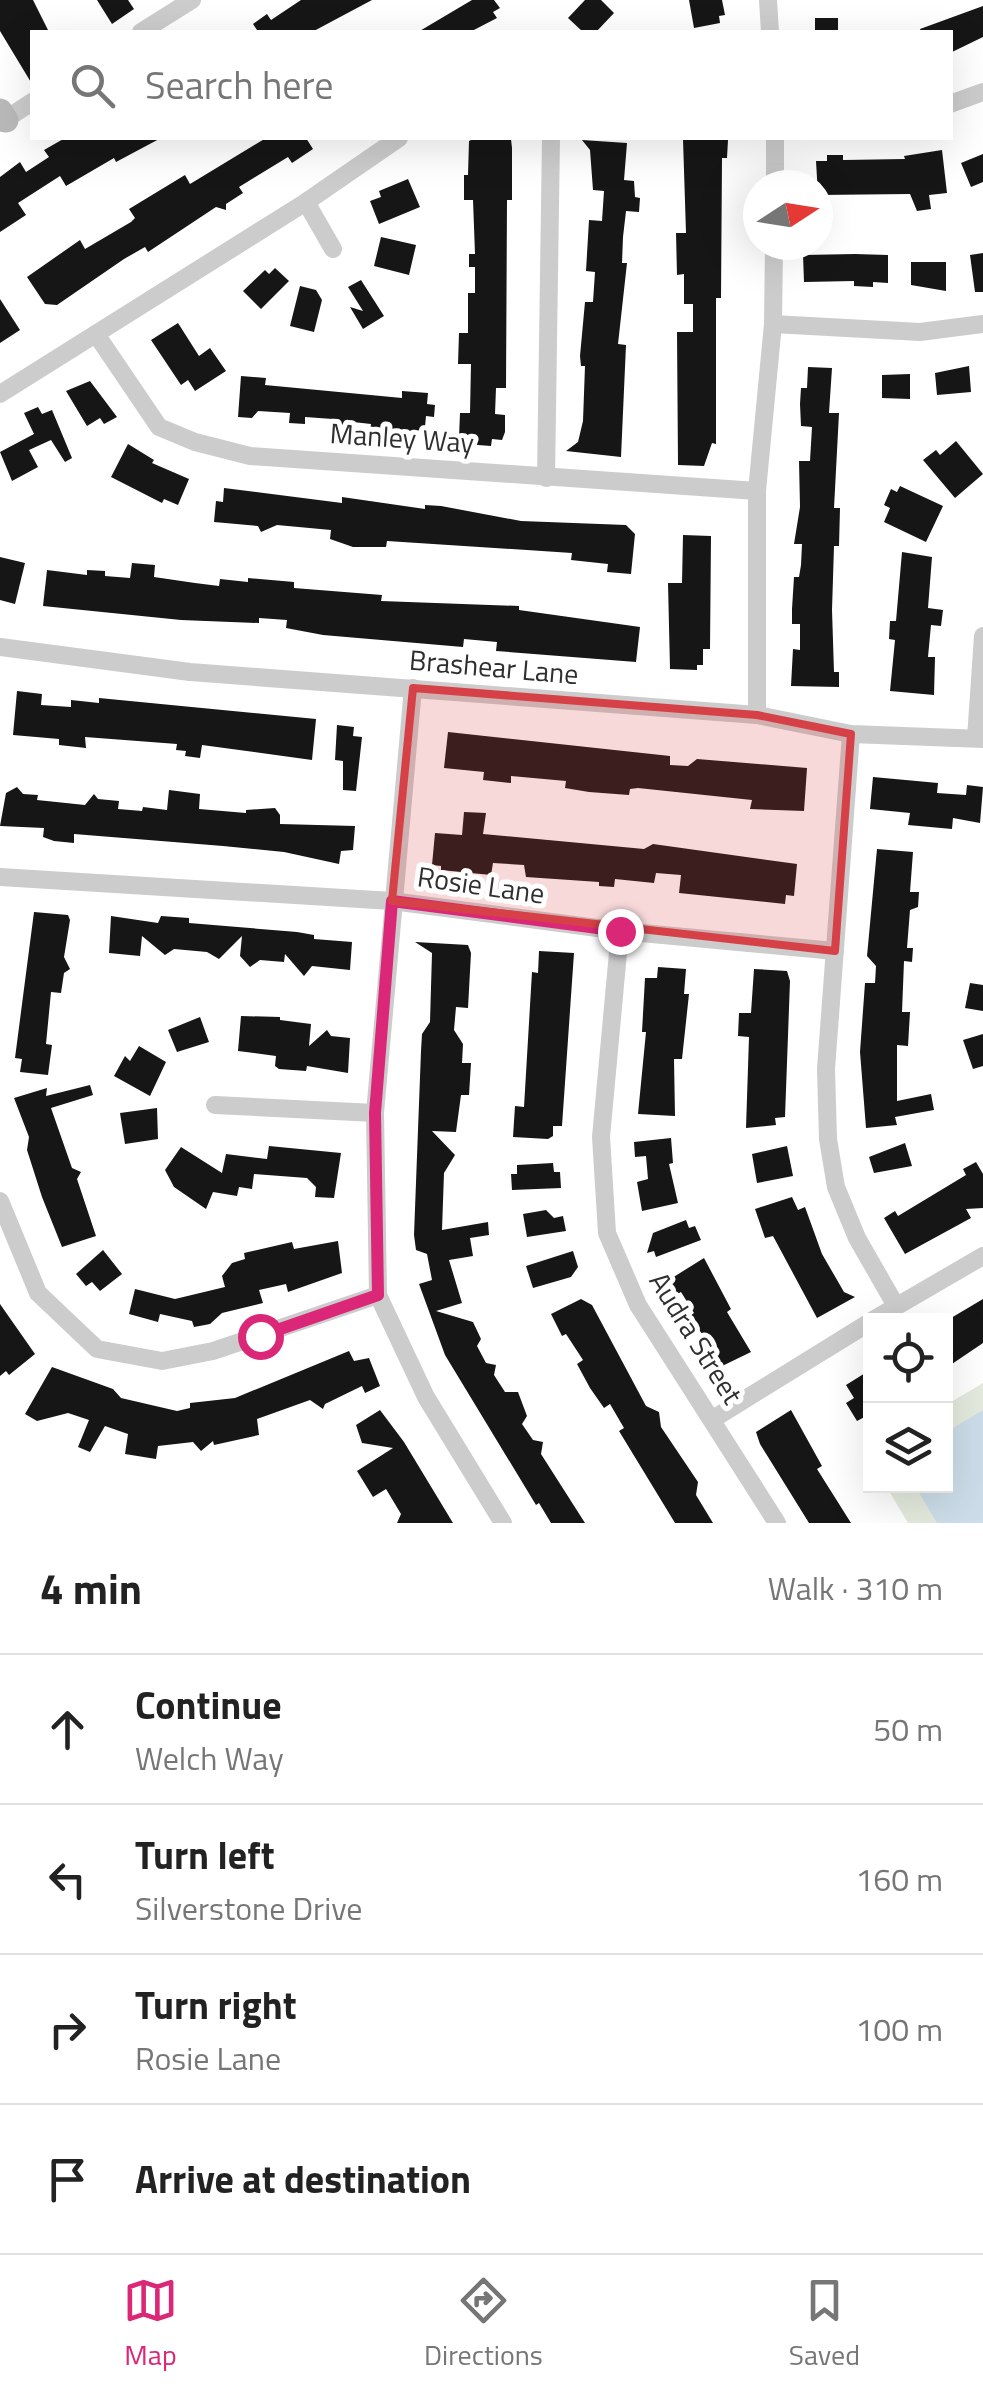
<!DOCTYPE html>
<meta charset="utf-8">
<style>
body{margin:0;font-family:"Titillium Web",sans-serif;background:#f6f6f6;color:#222}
.controls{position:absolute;right:30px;bottom:30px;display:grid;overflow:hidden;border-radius:0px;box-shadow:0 10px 40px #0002}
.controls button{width:90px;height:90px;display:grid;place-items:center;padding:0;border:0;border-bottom:2px solid #e0e0e0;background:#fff;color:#222;font:50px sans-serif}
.compass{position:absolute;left:743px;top:170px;width:90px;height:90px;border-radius:50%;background:#fff;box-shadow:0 10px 40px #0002;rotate:78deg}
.stop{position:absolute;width:30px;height:30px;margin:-22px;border:8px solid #db2777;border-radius:50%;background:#fff}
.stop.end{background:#db2777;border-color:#fff;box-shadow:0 2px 10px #0008}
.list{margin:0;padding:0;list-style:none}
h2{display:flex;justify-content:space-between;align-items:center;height:130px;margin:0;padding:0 40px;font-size:42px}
h2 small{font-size:32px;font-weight:400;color:#767676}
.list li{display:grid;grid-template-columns:65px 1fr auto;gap:30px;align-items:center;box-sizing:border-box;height:150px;padding:0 40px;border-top:2px solid #e0e0e0}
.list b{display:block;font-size:38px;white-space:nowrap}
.list p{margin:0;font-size:32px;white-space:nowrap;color:#767676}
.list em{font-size:32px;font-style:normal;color:#767676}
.icon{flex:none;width:55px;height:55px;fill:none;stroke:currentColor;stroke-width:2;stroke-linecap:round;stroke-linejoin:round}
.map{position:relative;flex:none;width:983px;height:1523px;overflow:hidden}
.search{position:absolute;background:#fff;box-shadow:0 10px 40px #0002;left:30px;right:30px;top:30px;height:110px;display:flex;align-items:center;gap:25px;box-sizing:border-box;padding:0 35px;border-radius:0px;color:#767676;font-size:38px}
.sheet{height:730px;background:#fff}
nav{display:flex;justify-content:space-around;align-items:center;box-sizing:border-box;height:140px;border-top:2px solid #e0e0e0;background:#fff;font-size:28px;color:#767676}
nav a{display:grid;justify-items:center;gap:5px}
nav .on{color:#db2777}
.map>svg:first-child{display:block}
.green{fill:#e4ebde}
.water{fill:#ccdde9}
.building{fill:#161616}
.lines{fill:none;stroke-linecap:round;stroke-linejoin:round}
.street{stroke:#ccc;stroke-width:18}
.secondary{stroke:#b9b9b9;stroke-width:25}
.route{stroke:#db2777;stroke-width:12}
.marked{fill:#d54147;fill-opacity:0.2;stroke:#d54147;stroke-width:8;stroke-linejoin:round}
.labels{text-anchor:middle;stroke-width:10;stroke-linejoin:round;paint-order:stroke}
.street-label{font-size:28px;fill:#2f2f2f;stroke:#fff}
</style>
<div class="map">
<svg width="983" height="1523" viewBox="0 0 983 1523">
<rect width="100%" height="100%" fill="#fff"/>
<polygon class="green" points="983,1383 983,1523 908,1523 886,1486 946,1486 946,1405"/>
<polygon class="water" points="983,1410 983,1523 937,1523 915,1486 946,1486 946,1423 953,1428"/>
<g class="building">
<polygon points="0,0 33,0 49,32 32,32 32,84 0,31"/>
<polygon points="97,0 128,0 134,9 112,24"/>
<polygon points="301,0 372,0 312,32 253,32 257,30 253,24 267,14 271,20"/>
<polygon points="472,0 494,0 500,8 493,12 497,18 470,32 418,32"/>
<polygon points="585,0 601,0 614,13 596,32 583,32 568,18"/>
<polygon points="689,0 722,0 725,15 719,16 720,23 694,28"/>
<polygon points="983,6 983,37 950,53 950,32 921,32 920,29"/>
<rect x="815" y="18" width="23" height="14"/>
<polygon points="65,138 161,138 116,162 114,158 66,186 60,176 18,203 26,215 0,232 0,177 20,162 26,172 49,157 44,150"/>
<polygon points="266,138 306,138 313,149 292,163 288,157 239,187 243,193 226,204 226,210 216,207 148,252 145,247 124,259 57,305 45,304 27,277 80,240 85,249 131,222 135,218 129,209 185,175 190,184"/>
<polygon points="475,138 511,139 512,148 512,200 507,200 506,388 496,388 495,414 505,415 505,432 502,440 492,439 491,446 465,444 465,437 459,437 460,413 470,413 471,364 458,364 459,333 468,333 468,293 475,293 475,267 469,267 469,254 475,254 473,200 464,200 464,175 468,175 469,141"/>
<polygon points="683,139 728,140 727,158 722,158 721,298 716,298 716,444 712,443 704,466 678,465 677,332 693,332 693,304 684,304 684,274 677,275 676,233 686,233"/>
<polygon points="582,140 627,143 624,180 634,181 635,197 640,198 639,212 626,211 623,237 622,263 627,263 618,344 626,345 621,457 566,451 578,442 583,421 585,366 581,366 580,356 585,302 593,302 595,272 586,271 589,220 602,221 604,191 593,190 590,150"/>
<polygon points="942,150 947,193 929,195 931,209 917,211 910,194 818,195 816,161 827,161 827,155 843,155 843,160 905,159 904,156"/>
<polygon points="983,154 983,182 971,187 961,163"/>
<polygon points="408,179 420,207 379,224 370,201 381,197 379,191"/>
<polygon points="381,237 416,245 409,275 374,266"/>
<polygon points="983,253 983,292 975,292 970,255"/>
<polygon points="855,254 888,255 888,283 873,282 873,287 854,286 854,281 804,282 803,255"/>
<polygon points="911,262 946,262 946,291 911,285"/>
<polygon points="275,268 289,281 261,309 243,291 265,270 269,274"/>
<polygon points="361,280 384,316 363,329 350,307 363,311 348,287"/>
<polygon points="300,286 316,290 322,300 314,332 290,326"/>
<polygon points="0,299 20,330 0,343"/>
<polygon points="178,323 199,356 210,348 226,371 195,391 188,380 181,385 151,340"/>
<polygon points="969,366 971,392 937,395 935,373"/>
<polygon points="808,367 832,368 829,413 839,413 834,508 840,508 839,546 834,546 832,610 834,672 839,672 839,687 791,686 793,649 800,650 800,624 792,624 792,609 794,577 799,577 801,565 802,544 794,544 800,507 799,461 810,461 812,427 801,426 800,404 801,388 807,388"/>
<polygon points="910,374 910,399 882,398 882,375"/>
<polygon points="241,376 266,378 265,385 402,398 402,391 428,393 427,404 435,405 434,417 426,416 425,427 414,433 385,433 370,432 371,424 353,422 340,427 333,419 305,417 305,424 289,423 290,413 258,411 252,418 238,417"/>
<polygon points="90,381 117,417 104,424 100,418 87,426 66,391"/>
<polygon points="38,407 42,414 52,410 72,458 65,462 51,440 29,450 38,467 12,481 0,452 34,434 24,413"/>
<polygon points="956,441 983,474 955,498 923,460 936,450 940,455"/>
<polygon points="128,444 154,460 152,463 189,479 178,505 164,499 162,503 111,477"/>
<polygon points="900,486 943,506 926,542 884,522 890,508 884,505 891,489 897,492"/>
<polygon points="224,488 342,503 342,497 425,509 425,505 441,506 521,521 626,525 635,534 631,574 607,572 608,564 571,560 572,553 387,541 386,547 353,547 330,539 331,530 277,525 261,532 258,526 214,522 216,501 223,502"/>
<polygon points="683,535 711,536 710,649 703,649 703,665 697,665 697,670 670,669 668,583 682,583"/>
<polygon points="902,552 932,557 928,608 943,610 941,626 931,625 928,657 935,657 934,695 890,691 895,640 889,639 890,621 896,621"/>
<polygon points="0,557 25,563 15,604 0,600"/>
<polygon points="132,563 155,565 154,577 195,583 219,586 220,579 248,582 248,578 294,582 294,588 382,595 381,601 519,606 519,610 640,627 636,662 496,651 497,642 464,639 463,647 323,635 286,628 287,620 259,618 259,623 181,620 43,606 47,570 87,575 87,570 105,571 105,576 130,578"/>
<polygon points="17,691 42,694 41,705 71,707 71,700 99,703 99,698 316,719 312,760 202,745 200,758 185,756 186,751 176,750 177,744 85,737 86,748 59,745 59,739 13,735"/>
<polygon points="337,725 354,727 353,736 362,737 356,791 343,790 343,761 335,760"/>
<polygon points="448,732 670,756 670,765 688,766 697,759 807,768 804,811 750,809 752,800 638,788 630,789 629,795 589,792 565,788 566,781 511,776 511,783 483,780 484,772 444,768"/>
<polygon points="873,777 938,783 937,793 966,795 967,785 983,787 980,823 953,818 952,829 908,825 910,813 870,809"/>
<polygon points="17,787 23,794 38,795 37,800 85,805 94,794 98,799 119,801 118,809 142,811 143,807 167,810 169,790 200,794 199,809 246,813 246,810 275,808 280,815 280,824 355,826 353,850 341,851 339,864 284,852 223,846 74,834 74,843 54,841 43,837 44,828 0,826 6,793"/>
<polygon points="464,812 486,813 483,834 644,849 653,844 797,864 794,896 786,895 785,904 679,893 681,875 656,873 654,883 615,879 614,887 599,886 599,882 526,877 524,865 493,863 491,875 441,870 441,866 432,865 435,833 462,835"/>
<polygon points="877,849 913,852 910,892 919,892 918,907 910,910 907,948 913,948 912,962 904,961 902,1012 910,1012 908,1046 897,1045 897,1101 931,1094 934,1110 895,1117 897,1125 866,1128 860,1052 865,983 875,983 876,966 867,956"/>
<polygon points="34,912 68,915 70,920 64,957 70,969 64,973 61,993 51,992 46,1044 52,1045 48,1075 20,1072 22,1059 15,1058"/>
<polygon points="111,916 158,923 161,916 189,918 189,923 297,932 314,935 314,939 352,942 350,970 312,966 304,976 285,954 284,962 260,960 250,967 240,956 242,936 219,959 207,952 174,949 165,955 142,936 140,956 109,953"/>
<polygon points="415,942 468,945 471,953 468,1008 456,1007 454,1030 463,1044 462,1063 471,1063 469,1095 461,1095 456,1132 432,1131 455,1155 444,1173 442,1230 488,1222 489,1235 470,1238 473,1256 449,1260 462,1303 436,1311 473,1322 481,1339 477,1346 486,1363 496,1365 494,1375 505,1392 518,1392 527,1416 522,1424 533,1440 543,1442 541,1454 585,1523 551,1523 539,1503 536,1505 445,1355 419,1284 432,1280 427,1254 416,1250 414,1235 421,1051 422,1034 430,1022 432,953"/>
<polygon points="539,951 574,953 562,1126 553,1126 553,1136 548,1139 513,1137 515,1106 524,1107 532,972 538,973"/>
<polygon points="658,967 686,969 684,994 689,994 682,1059 674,1059 675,1116 638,1114 646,1032 642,1032 645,978 657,978"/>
<polygon points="754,969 787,971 790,981 785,1117 775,1118 776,1125 746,1128 749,1037 738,1036 739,1013 751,1013"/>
<polygon points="970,983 983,985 983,1011 965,1008"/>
<polygon points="241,1016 280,1017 280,1020 311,1024 309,1046 327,1030 331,1036 350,1038 348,1073 307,1066 306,1071 279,1069 275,1066 276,1056 238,1051"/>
<polygon points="200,1017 209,1042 177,1052 168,1030"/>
<polygon points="983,1034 983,1066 973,1069 963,1040"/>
<polygon points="139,1046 166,1062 150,1096 114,1076 125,1056 130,1061"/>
<polygon points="90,1085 93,1095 51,1108 72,1168 81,1172 77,1179 96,1236 62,1247 42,1197 27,1150 29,1137 14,1098 47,1088 46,1096"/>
<polygon points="157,1108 158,1139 125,1144 120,1113"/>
<polygon points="671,1138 673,1163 669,1164 678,1203 642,1211 637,1182 648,1179 646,1156 635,1157 634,1142"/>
<polygon points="905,1143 912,1166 874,1173 869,1157"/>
<polygon points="269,1146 341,1153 334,1198 315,1197 316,1187 307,1178 254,1174 252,1189 239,1187 237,1196 213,1192 206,1209 174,1187 165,1170 181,1147 222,1173 226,1154 267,1159"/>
<polygon points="787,1146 793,1176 757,1183 752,1154"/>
<polygon points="976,1162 983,1174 983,1208 966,1209 971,1218 905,1254 884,1218 895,1211 898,1216 966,1175 963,1169"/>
<polygon points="553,1163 554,1172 560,1172 561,1188 512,1190 511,1174 517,1174 517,1165"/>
<polygon points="792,1197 798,1210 805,1207 822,1254 844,1292 855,1297 817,1318 773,1236 765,1238 755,1209"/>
<polygon points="546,1210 554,1218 563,1216 566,1231 527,1237 523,1214"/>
<polygon points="686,1220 689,1228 695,1226 701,1240 656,1257 654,1251 647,1253 653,1233"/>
<polygon points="338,1241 342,1273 288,1292 286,1284 259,1290 263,1303 222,1313 210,1324 194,1327 192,1321 160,1314 158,1322 129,1314 135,1289 175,1299 225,1287 222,1276 232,1263 245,1259 244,1253 292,1242 294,1249"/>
<polygon points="103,1250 122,1274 100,1291 92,1282 86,1286 76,1274"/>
<polygon points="573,1251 578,1267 571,1277 533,1288 526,1266"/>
<polygon points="704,1258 731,1309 727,1312 751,1352 716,1369 706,1353 712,1349 690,1316 694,1313 681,1292 672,1297 664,1283"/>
<polygon points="581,1299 592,1305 646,1406 659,1412 661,1427 698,1482 696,1495 713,1523 675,1523 619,1431 624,1428 610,1404 604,1408 590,1388 577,1364 583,1360 566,1334 562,1336 551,1314"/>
<polygon points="983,1299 983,1343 946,1368 946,1321"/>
<polygon points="0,1304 35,1354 9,1375 6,1371 0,1376"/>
<polygon points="349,1351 354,1361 369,1358 380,1386 365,1393 362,1386 325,1404 323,1409 310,1400 257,1419 259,1435 214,1445 213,1441 201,1451 193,1442 158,1446 156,1459 125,1454 128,1434 105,1426 90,1452 78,1447 89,1420 68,1413 37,1421 25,1414 52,1367 113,1389 121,1398 177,1411 190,1408 190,1403 235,1398"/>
<polygon points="870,1370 870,1414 857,1421 846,1403 854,1398 846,1385"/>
<polygon points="380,1410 404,1442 453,1523 397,1523 401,1514 386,1489 373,1497 357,1471 393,1448 362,1443 356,1425"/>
<polygon points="791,1410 822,1466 817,1469 851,1523 809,1523 760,1444 756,1432"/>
</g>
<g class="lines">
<g class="street">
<polyline points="768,0 770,32"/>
<polyline points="141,32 192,0"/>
<polyline points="950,104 983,92"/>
<polyline points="0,123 32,102"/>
<polyline points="775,185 775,138"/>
<polyline points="306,202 333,249"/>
<polyline points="773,324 920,332 983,324"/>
<polyline points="96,334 159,427 195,442 250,456 757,491"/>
<polyline points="0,394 306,202 399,138"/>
<polyline points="546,478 551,138"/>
<polyline points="0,647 190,672 757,715 851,734 983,739"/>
<polyline points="413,688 375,1113 378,1295 426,1397 503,1523"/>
<polyline points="757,715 757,491 773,324 774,245"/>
<polyline points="851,734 826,1069 828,1139 836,1187 857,1238 896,1306"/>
<polyline points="976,738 983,636"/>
<polyline points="0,877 392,901 620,931 835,951"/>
<polyline points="620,931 601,1137 607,1233 638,1305 777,1523"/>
<polyline points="215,1105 375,1113"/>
<polyline points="0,1201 38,1293 97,1349 162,1361 213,1351 378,1295"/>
<polyline points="873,1320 983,1256"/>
<polyline points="713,1419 870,1322"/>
</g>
<polyline class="secondary" points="0,111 6,120"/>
</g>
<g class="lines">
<polyline class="route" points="260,1336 378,1295 375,1113 392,901 620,931"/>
</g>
<path class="marked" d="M413,688L757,715L851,734L835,951L392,901Z"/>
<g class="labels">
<g class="street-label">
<text transform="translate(402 438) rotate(4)" y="10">Manley Way</text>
<text transform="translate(494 667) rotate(5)" y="10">Brashear Lane</text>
<text transform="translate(481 885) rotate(8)" y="10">Rosie Lane</text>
<text transform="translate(696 1338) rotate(58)" y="10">Audra Street</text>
</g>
</g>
</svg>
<div class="controls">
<button><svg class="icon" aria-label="locate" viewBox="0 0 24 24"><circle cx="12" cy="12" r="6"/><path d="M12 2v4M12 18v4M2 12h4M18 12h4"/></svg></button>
<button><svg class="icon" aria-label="layers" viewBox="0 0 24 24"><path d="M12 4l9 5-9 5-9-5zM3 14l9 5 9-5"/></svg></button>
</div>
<svg class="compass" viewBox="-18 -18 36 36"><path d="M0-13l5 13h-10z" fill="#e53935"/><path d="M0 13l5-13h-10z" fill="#767676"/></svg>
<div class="stop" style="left:260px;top:1336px"></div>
<div class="stop end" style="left:620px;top:931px"></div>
<div class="search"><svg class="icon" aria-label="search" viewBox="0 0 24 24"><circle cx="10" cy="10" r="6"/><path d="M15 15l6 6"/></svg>Search here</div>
</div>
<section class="sheet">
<h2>4 min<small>Walk · 310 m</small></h2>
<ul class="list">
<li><svg class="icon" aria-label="ahead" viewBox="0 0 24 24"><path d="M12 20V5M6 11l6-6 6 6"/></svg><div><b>Continue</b><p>Welch Way</p></div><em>50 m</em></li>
<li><svg class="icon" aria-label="left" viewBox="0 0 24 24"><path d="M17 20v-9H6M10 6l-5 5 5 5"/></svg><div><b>Turn left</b><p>Silverstone Drive</p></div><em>160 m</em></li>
<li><svg class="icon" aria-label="right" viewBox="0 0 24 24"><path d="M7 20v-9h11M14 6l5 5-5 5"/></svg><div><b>Turn right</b><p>Rosie Lane</p></div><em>100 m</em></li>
<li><svg class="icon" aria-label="arrive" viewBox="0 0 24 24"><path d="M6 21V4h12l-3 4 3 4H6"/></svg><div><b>Arrive at destination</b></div></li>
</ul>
</section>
<nav>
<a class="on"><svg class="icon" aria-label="map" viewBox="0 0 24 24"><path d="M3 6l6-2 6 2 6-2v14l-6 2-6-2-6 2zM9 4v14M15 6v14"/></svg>Map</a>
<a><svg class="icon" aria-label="directions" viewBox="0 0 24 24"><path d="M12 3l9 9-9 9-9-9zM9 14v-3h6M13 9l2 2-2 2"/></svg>Directions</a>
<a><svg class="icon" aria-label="saved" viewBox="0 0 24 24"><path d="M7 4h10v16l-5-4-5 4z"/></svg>Saved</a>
</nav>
